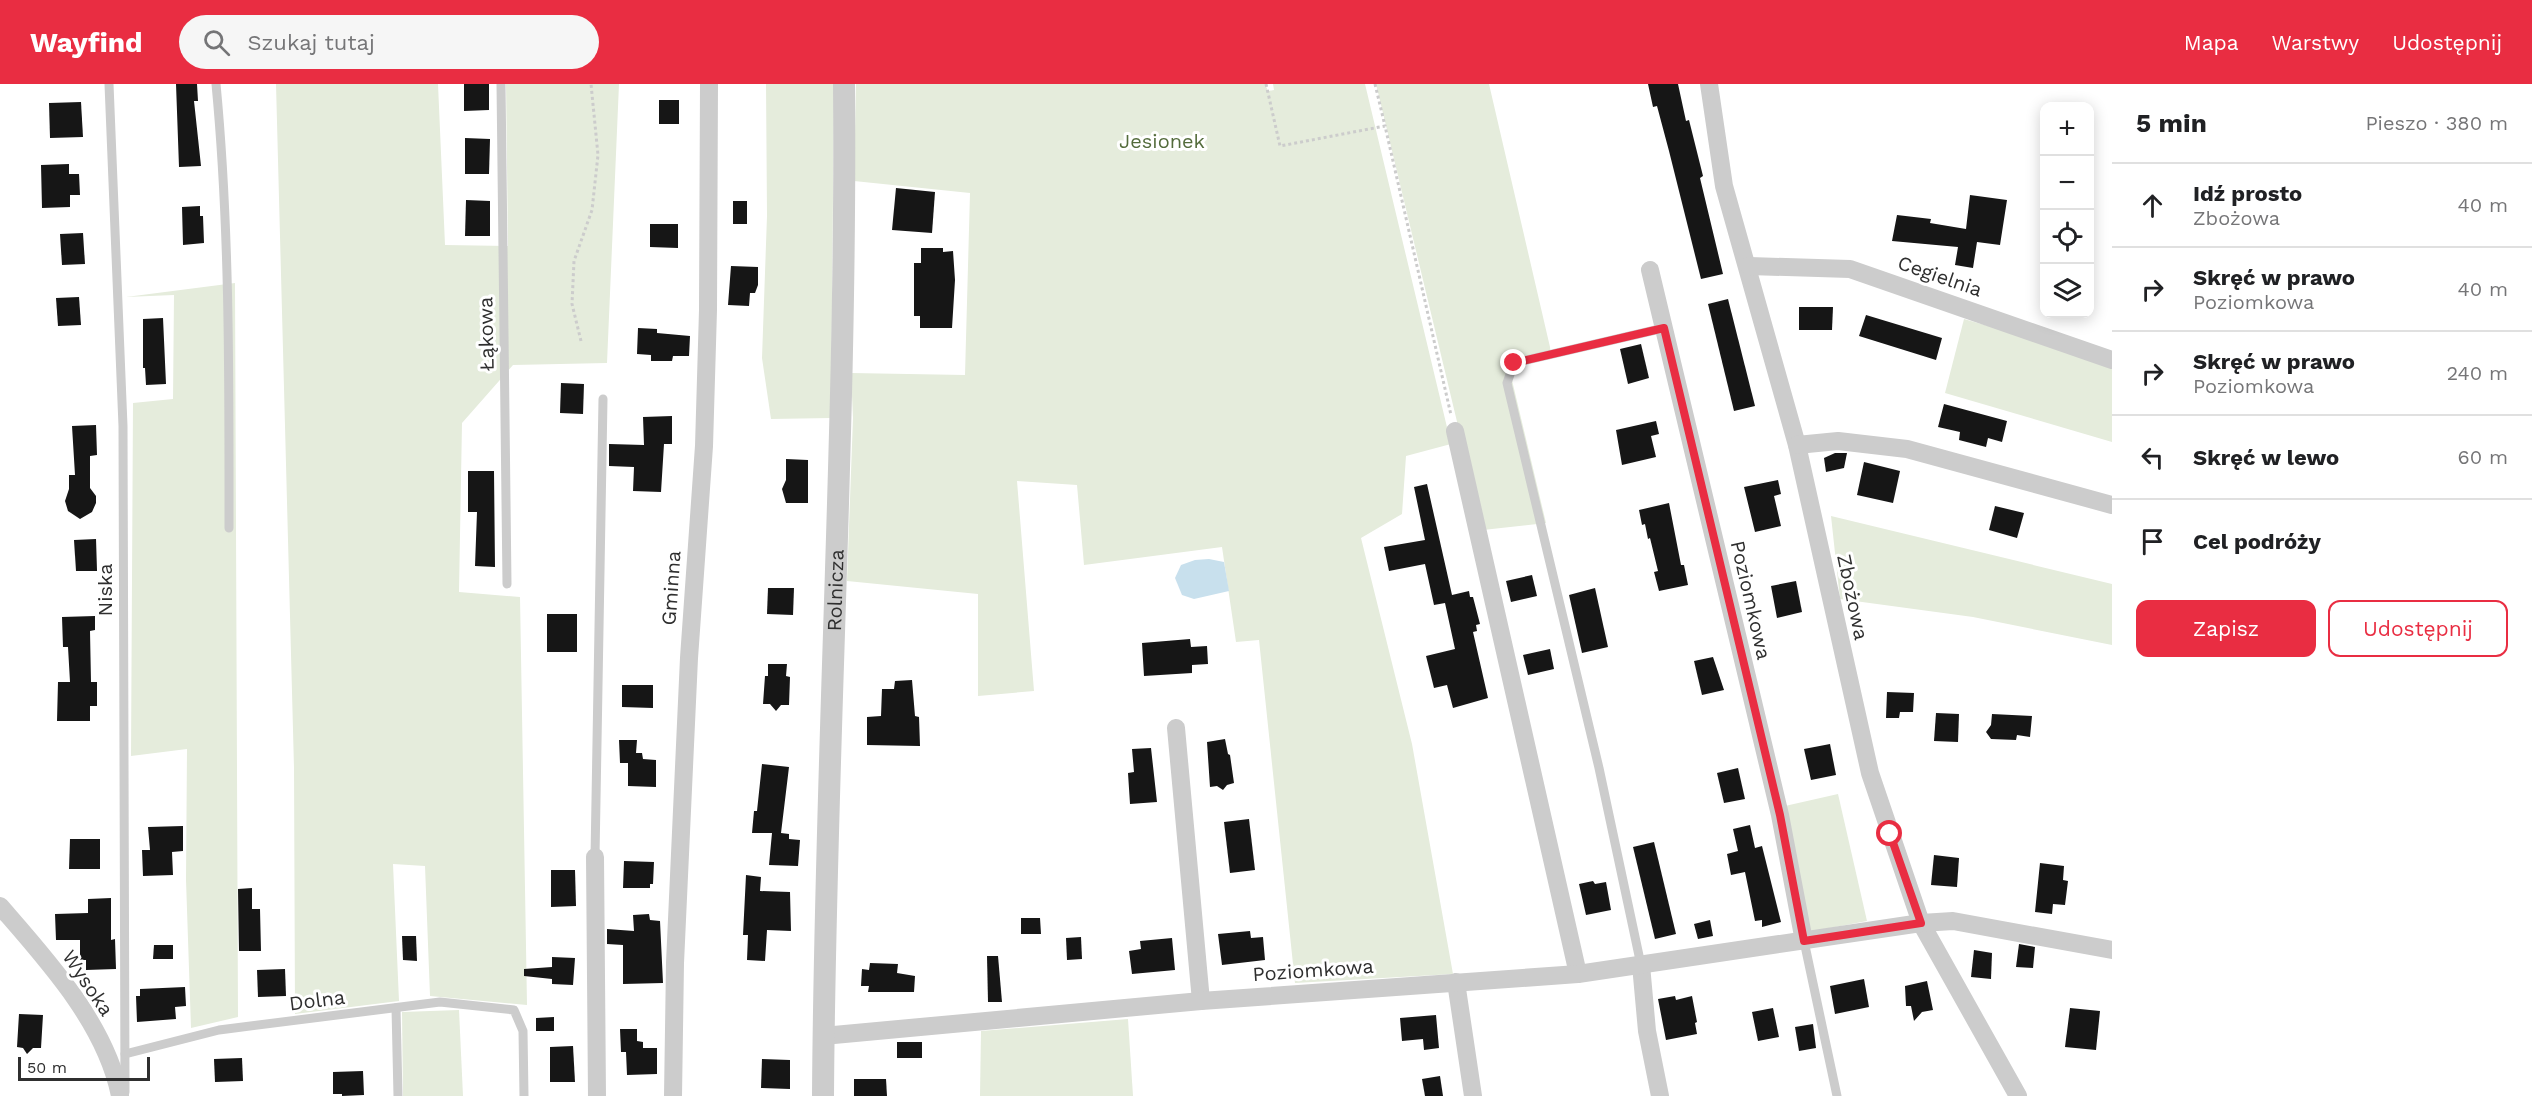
<!DOCTYPE html>
<html lang="pl">
<meta charset="utf-8">
<style>
body{margin:0;font-family:"Work Sans",sans-serif;background:#f6f6f6;color:#202124}
.controls{position:absolute;right:18px;top:18px;display:grid;overflow:hidden;border-radius:12px;box-shadow:0 3px 15px #0003}
.controls button{width:54px;height:54px;display:grid;place-items:center;padding:0;border:0;border-bottom:2px solid #e0e0e0;background:#fff;color:#202124;font:30px sans-serif}
.scale{position:absolute;left:18px;bottom:15px;width:132px;box-sizing:border-box;padding-left:6px;border:3px solid #2f2f2f;border-top:0;font-size:16px;line-height:21px;white-space:nowrap;color:#2f2f2f;-webkit-text-stroke:4px #fff;paint-order:stroke}
.stop{position:absolute;width:18px;height:18px;margin:-14px;border:4px solid #e92d42;border-radius:50%;background:#fff}
.stop.end{background:#e92d42;border-color:#fff;box-shadow:0 2px 6px #0008}
.list{margin:0;padding:0;list-style:none}
h2{display:flex;justify-content:space-between;align-items:center;height:78px;margin:0;padding:0 24px;font-size:26px}
h2 small{font-size:20px;font-weight:400;color:#757577}
.list li{display:grid;grid-template-columns:39px 1fr auto;gap:18px;align-items:center;box-sizing:border-box;height:84px;padding:0 24px;border-top:2px solid #e0e0e0}
.list b{display:block;font-size:22px;white-space:nowrap}
.list p{margin:0;font-size:20px;white-space:nowrap;color:#757577}
.list em{font-size:20px;font-style:normal;color:#757577}
.actions{display:flex;gap:12px;padding:18px 24px}
.actions a{flex:1;padding:14px 0;border:2px solid #e92d42;border-radius:12px;text-align:center;font-size:21px;color:#e92d42}
.actions .main{background:#e92d42;color:#fff}
.icon{flex:none;width:33px;height:33px;fill:none;stroke:currentColor;stroke-width:2;stroke-linecap:round;stroke-linejoin:round}
.map{position:relative;flex:none;width:2112px;height:1012px;overflow:hidden}
header{display:flex;align-items:center;gap:36px;box-sizing:border-box;height:84px;padding:0 30px;background:#e92d42;color:#fff}
header strong{font-size:28px}
nav{display:flex;gap:33px;margin-inline-start:auto;font-size:21px}
.search{width:420px;height:54px;background:#f6f6f6;display:flex;align-items:center;gap:15px;box-sizing:border-box;padding:0 21px;border-radius:33px;color:#757577;font-size:22px}
main{display:flex}
aside{flex:1;background:#fff}
.map>svg:first-child{display:block}
.green{fill:#e5ecdc}
.water{fill:#c8e0ed}
.building{fill:#161616}
.lines{fill:none;stroke-linecap:round;stroke-linejoin:round}
.path{stroke:#ccc;stroke-width:3;stroke-dasharray:3 3;stroke-linecap:butt}
.service{stroke:#ccc;stroke-width:9}
.minor{stroke:#ccc;stroke-width:18}
.tertiary{stroke:#ccc;stroke-width:22}
.route{stroke:#e92d42;stroke-width:8}
.labels{text-anchor:middle;stroke-width:6;stroke-linejoin:round;paint-order:stroke}
.park-label{font-size:20px;fill:#536b3b;stroke:#fff}
.street-label{font-size:20px;fill:#2f2f2f;stroke:#fff}
</style>
<header>
<strong>Wayfind</strong>
<div class="search"><svg class="icon" aria-label="search" viewBox="0 0 24 24"><circle cx="10" cy="10" r="6"/><path d="M15 15l6 6"/></svg>Szukaj tutaj</div>
<nav><a>Mapa</a><a>Warstwy</a><a>Udostępnij</a></nav>
</header>
<main>
<div class="map">
<svg width="2112" height="1012" viewBox="0 0 2112 1012">
<rect width="100%" height="100%" fill="#fff"/>
<g class="green">
<polygon points="276,0 438,0 445,161 508,162 506,0 619,0 607,279 513,281 462,339 459,508 520,513 527,921 430,912 425,782 393,780 399,917 295,930 294,684"/>
<polygon points="766,0 834,0 831,334 771,335 762,274 767,132"/>
<polygon points="856,0 1265,0 1268,7 1274,6 1273,0 1365,0 1451,360 1406,372 1402,430 1361,454 1412,660 1453,890 1295,899 1259,556 1236,558 1222,463 1084,481 1077,401 1017,397 1034,607 978,612 978,510 847,497 853,334 851,289 965,291 970,109 854,97"/>
<polygon points="1376,0 1489,0 1550,263 1551,275 1518,280 1511,292 1546,439 1483,446"/>
<polygon points="235,199 238,933 191,944 186,796 187,665 131,672 133,319 173,315 174,211 126,213"/>
<polygon points="1964,235 2112,278 2112,358 1945,309"/>
<polygon points="1831,432 2112,500 2112,561 1973,533 1840,515"/>
<polygon points="1838,710 1867,837 1809,848 1785,722"/>
<polygon points="459,926 463,1012 403,1012 402,928"/>
<polygon points="1128,935 1133,1012 980,1012 981,947"/>
</g>
<polygon class="water" points="1209,475 1224,478 1229,507 1194,515 1182,511 1175,494 1181,481 1195,476"/>
<g class="building">
<polygon points="176,0 197,0 198,17 194,17 201,82 179,83"/>
<polygon points="464,0 489,0 489,26 464,27"/>
<polygon points="1648,0 1678,0 1686,37 1689,36 1703,92 1700,94 1723,190 1701,195 1669,67 1657,22 1653,23"/>
<rect x="659" y="16" width="20" height="24"/>
<polygon points="81,18 83,53 50,54 49,19"/>
<polygon points="465,54 490,55 489,90 465,90"/>
<polygon points="69,80 69,90 79,90 80,111 70,111 70,123 42,124 41,81"/>
<polygon points="896,104 935,108 932,149 892,146"/>
<polygon points="1970,111 2007,116 2000,161 1977,158 1973,184 1955,181 1958,163 1892,157 1897,131 1931,135 1930,139 1966,145"/>
<polygon points="466,116 490,117 490,152 465,152"/>
<rect x="733" y="117" width="14" height="23"/>
<polygon points="200,122 200,132 203,132 204,159 183,161 182,123"/>
<polygon points="650,140 678,140 678,164 650,163"/>
<polygon points="83,149 85,180 62,181 60,150"/>
<polygon points="921,164 943,164 943,168 953,167 955,196 952,244 920,244 920,232 914,232 914,179 921,179"/>
<polygon points="731,182 758,183 758,201 755,209 750,209 749,222 728,221"/>
<polygon points="79,213 81,241 58,242 56,214"/>
<polygon points="1728,215 1755,322 1734,327 1708,220"/>
<polygon points="1799,223 1833,223 1832,246 1799,246"/>
<polygon points="1866,231 1942,254 1936,276 1859,252"/>
<polygon points="163,234 166,300 146,301 145,284 143,284 143,235"/>
<polygon points="638,244 657,245 657,249 690,252 689,272 673,272 672,277 651,277 651,271 637,270"/>
<polygon points="1641,260 1649,294 1628,300 1620,265"/>
<polygon points="561,299 584,300 583,330 560,329"/>
<polygon points="1944,320 2007,337 2002,358 1988,354 1986,363 1959,356 1960,348 1938,343"/>
<polygon points="672,332 672,360 664,360 661,408 633,407 634,383 609,382 609,360 644,361 643,333"/>
<polygon points="1656,337 1659,350 1651,352 1656,373 1622,381 1616,346"/>
<polygon points="96,341 97,371 90,372 90,404 96,412 96,419 92,428 80,435 68,427 65,417 69,405 69,391 75,391 72,342"/>
<polygon points="1835,369 1847,369 1844,384 1826,388 1824,374"/>
<polygon points="786,375 808,376 808,419 786,419 782,405 786,396"/>
<polygon points="1864,378 1900,387 1893,419 1857,411"/>
<polygon points="468,387 494,387 495,483 475,482 477,428 468,428"/>
<polygon points="1778,396 1781,410 1774,412 1781,442 1755,448 1744,403"/>
<polygon points="1427,400 1452,511 1469,507 1470,513 1473,513 1480,540 1476,541 1477,547 1473,548 1488,614 1453,624 1447,601 1434,604 1426,572 1455,565 1445,519 1434,521 1425,480 1389,487 1384,463 1425,456 1414,403"/>
<polygon points="1669,419 1681,481 1684,481 1688,501 1659,507 1654,488 1658,487 1650,454 1648,455 1645,440 1642,441 1639,426"/>
<polygon points="1995,422 2024,429 2017,454 1989,446"/>
<polygon points="96,455 97,487 76,487 74,456"/>
<polygon points="1532,491 1537,512 1511,518 1506,497"/>
<polygon points="1796,497 1802,528 1777,534 1771,502"/>
<polygon points="768,504 794,504 793,531 767,530"/>
<polygon points="1595,504 1608,563 1582,569 1569,511"/>
<rect x="547" y="530" width="30" height="38"/>
<polygon points="95,532 95,546 90,547 91,598 97,598 97,622 90,622 90,637 57,637 58,598 70,598 68,563 63,563 62,533"/>
<polygon points="1190,555 1191,563 1207,562 1208,580 1192,581 1192,589 1144,592 1142,559"/>
<polygon points="1550,565 1554,585 1528,591 1523,571"/>
<polygon points="1713,573 1724,606 1702,611 1694,577"/>
<polygon points="768,580 787,580 786,592 790,593 789,621 781,621 776,627 770,620 763,620 765,592 768,592"/>
<polygon points="912,596 915,632 919,633 920,662 867,661 867,633 881,632 882,605 894,605 895,597"/>
<polygon points="622,601 653,601 653,624 622,623"/>
<polygon points="1887,608 1914,609 1913,628 1900,628 1899,634 1886,634"/>
<polygon points="1936,629 1959,630 1958,658 1934,657"/>
<polygon points="1992,630 2032,632 2030,653 2017,651 2016,656 1991,655 1986,648 1991,641"/>
<polygon points="1225,655 1228,670 1230,671 1234,699 1227,701 1223,706 1217,702 1210,703 1207,658"/>
<polygon points="619,656 637,656 636,669 642,669 643,675 656,676 656,703 628,702 628,679 620,679"/>
<polygon points="1830,660 1836,691 1811,696 1804,665"/>
<polygon points="1151,664 1157,718 1130,720 1128,689 1134,688 1132,665"/>
<polygon points="762,680 789,683 781,749 789,750 789,755 800,756 798,782 769,781 772,749 752,749 754,727 757,727"/>
<polygon points="1738,684 1745,715 1724,719 1717,689"/>
<polygon points="1249,735 1255,786 1230,789 1224,738"/>
<polygon points="1750,741 1755,764 1762,762 1781,838 1762,843 1762,836 1755,837 1745,788 1731,791 1727,770 1738,767 1733,745"/>
<polygon points="183,742 183,767 172,768 173,791 143,792 142,766 150,766 148,743"/>
<polygon points="70,755 100,755 100,785 69,785"/>
<polygon points="1654,758 1676,850 1655,855 1633,763"/>
<polygon points="1934,771 1959,774 1957,803 1931,801"/>
<polygon points="624,777 654,778 653,800 650,800 650,804 623,804"/>
<polygon points="2040,779 2064,782 2063,796 2068,797 2065,821 2053,820 2052,830 2035,828"/>
<polygon points="551,786 575,786 576,822 551,823"/>
<polygon points="746,791 761,793 760,807 790,808 791,847 767,846 765,877 747,876 748,851 743,851"/>
<polygon points="1593,797 1595,800 1606,798 1611,826 1586,831 1579,800"/>
<polygon points="252,804 252,825 260,825 261,867 239,867 238,805"/>
<polygon points="111,814 111,856 115,855 116,885 86,886 86,876 80,876 80,856 56,856 55,830 88,829 88,815"/>
<polygon points="649,830 650,836 660,837 663,899 623,900 623,861 607,860 607,845 634,847 633,831"/>
<polygon points="1021,834 1040,834 1041,850 1021,850"/>
<polygon points="1710,836 1713,852 1698,855 1694,840"/>
<polygon points="1250,847 1251,854 1263,853 1265,876 1222,881 1218,850"/>
<polygon points="402,852 416,852 417,877 403,876"/>
<polygon points="1081,853 1082,875 1067,876 1066,854"/>
<polygon points="1172,854 1175,886 1132,890 1129,867 1141,865 1140,857"/>
<polygon points="2019,860 2035,863 2033,884 2016,883"/>
<polygon points="154,861 173,861 173,875 153,875"/>
<polygon points="1974,866 1992,869 1991,895 1971,893"/>
<polygon points="987,872 998,872 1002,918 988,918"/>
<polygon points="552,873 575,874 573,901 552,900 552,895 524,892 524,885 552,883"/>
<polygon points="870,879 898,880 897,889 915,892 914,908 868,908 869,902 861,902 862,885 869,886"/>
<polygon points="285,885 286,912 258,913 257,886"/>
<polygon points="1864,895 1869,923 1835,930 1830,902"/>
<polygon points="1927,897 1933,926 1922,928 1914,937 1911,922 1906,922 1905,902"/>
<polygon points="185,903 186,922 175,923 176,935 137,938 136,912 140,912 140,905"/>
<polygon points="1675,912 1676,916 1692,912 1697,938 1695,939 1697,950 1666,956 1658,915"/>
<polygon points="1773,924 1779,953 1758,957 1752,928"/>
<polygon points="2070,924 2100,927 2096,966 2065,963"/>
<polygon points="19,930 43,931 41,964 33,964 27,970 23,964 17,963"/>
<polygon points="1436,931 1439,964 1424,966 1423,955 1402,957 1400,934"/>
<polygon points="554,933 554,947 536,947 536,934"/>
<polygon points="1813,940 1816,964 1799,967 1795,943"/>
<polygon points="620,945 637,945 637,957 643,958 643,964 657,964 657,990 627,991 626,968 621,968"/>
<rect x="897" y="958" width="25" height="16"/>
<polygon points="573,962 575,998 550,998 550,963"/>
<polygon points="242,974 243,997 215,998 214,975"/>
<polygon points="762,975 790,976 790,1005 761,1004"/>
<polygon points="363,987 364,1011 342,1012 342,1010 333,1010 333,988"/>
<polygon points="1440,992 1443,1012 1425,1012 1422,995"/>
<polygon points="854,995 886,995 887,1012 854,1012"/>
</g>
<g class="lines">
<g class="path">
<polyline points="1266,0 1280,62 1385,42 1451,331"/>
<polyline points="1375,0 1385,42"/>
<polyline points="581,257 572,220 574,177 592,126 598,71 591,0"/>
</g>
<g class="service">
<polyline points="109,0 123,342 125,1008"/>
<path d="M216,0C230,147 229,296 229,444"/>
<polyline points="501,0 507,500"/>
<polyline points="595,773 603,315"/>
<polyline points="1804,857 1837,1012"/>
<polyline points="1641,881 1599,684 1507,299 1514,279 1664,244"/>
<polyline points="396,924 398,1012"/>
<polyline points="125,970 219,946 440,918 514,926 523,947 524,1012"/>
</g>
<g class="minor">
<polyline points="1709,0 1724,102 1797,361 1870,689 1921,839 2018,1012"/>
<polyline points="1749,182 1850,185 2112,276"/>
<polyline points="1650,186 1780,731 1804,857"/>
<polyline points="1455,347 1578,890"/>
<polyline points="1797,361 1838,357 1907,365 2112,421"/>
<polyline points="1176,644 1201,917"/>
<polyline points="595,773 597,1012"/>
<path d="M0,822C47,876 106,940 120,1012"/>
<polyline points="1641,881 1647,947 1660,1012"/>
<polyline points="1456,898 1473,1012"/>
<polyline points="823,952 1201,917 1578,890 1921,839 1953,837 2112,866"/>
<polyline points="673,1012 675,879 689,574 704,362 708,226 709,0"/>
</g>
<path class="tertiary" id="s1" d="M823,1012C825,675 847,337 844,0"/>
</g>
<g class="lines">
<polyline class="route" points="1514,279 1664,244 1780,731 1804,857 1921,839 1890,750"/>
</g>
<g class="labels">
<g class="park-label">
<text x="1162" y="64">Jesionek</text>
</g>
<g class="street-label">
<text transform="translate(1940 192) rotate(19)" y="7">Cegielnia</text>
<text transform="translate(486 250) rotate(-91)" y="7">Łąkowa</text>
<text transform="translate(671 504) rotate(-86)" y="7">Gminna</text>
<text transform="translate(105 506) rotate(-90)" y="7">Niska</text>
<text dy="7" stroke="none"><textPath href="#s1" startOffset="506">Rolnicza</textPath></text>
<text transform="translate(1853 513) rotate(78)" y="7">Zbożowa</text>
<text transform="translate(1751 516) rotate(77)" y="7">Poziomkowa</text>
<text transform="translate(1313 886) rotate(-4)" y="7">Poziomkowa</text>
<text transform="translate(88 899) rotate(56)" y="7">Wysoka</text>
<text transform="translate(317 916) rotate(-7)" y="7">Dolna</text>
</g>
</g>
</svg>
<div class="controls">
<button>+</button>
<button>−</button>
<button><svg class="icon" aria-label="locate" viewBox="0 0 24 24"><circle cx="12" cy="12" r="6"/><path d="M12 2v4M12 18v4M2 12h4M18 12h4"/></svg></button>
<button><svg class="icon" aria-label="layers" viewBox="0 0 24 24"><path d="M12 4l9 5-9 5-9-5zM3 14l9 5 9-5"/></svg></button>
</div>
<div class="scale">50 m</div>
<div class="stop" style="left:1890px;top:750px"></div>
<div class="stop end" style="left:1514px;top:279px"></div>
</div>
<aside>
<h2>5 min<small>Pieszo · 380 m</small></h2>
<ul class="list">
<li><svg class="icon" aria-label="ahead" viewBox="0 0 24 24"><path d="M12 20V5M6 11l6-6 6 6"/></svg><div><b>Idź prosto</b><p>Zbożowa</p></div><em>40 m</em></li>
<li><svg class="icon" aria-label="right" viewBox="0 0 24 24"><path d="M7 20v-9h11M14 6l5 5-5 5"/></svg><div><b>Skręć w prawo</b><p>Poziomkowa</p></div><em>40 m</em></li>
<li><svg class="icon" aria-label="right" viewBox="0 0 24 24"><path d="M7 20v-9h11M14 6l5 5-5 5"/></svg><div><b>Skręć w prawo</b><p>Poziomkowa</p></div><em>240 m</em></li>
<li><svg class="icon" aria-label="left" viewBox="0 0 24 24"><path d="M17 20v-9H6M10 6l-5 5 5 5"/></svg><div><b>Skręć w lewo</b></div><em>60 m</em></li>
<li><svg class="icon" aria-label="arrive" viewBox="0 0 24 24"><path d="M6 21V4h12l-3 4 3 4H6"/></svg><div><b>Cel podróży</b></div></li>
</ul>
<div class="actions"><a class="main">Zapisz</a><a>Udostępnij</a></div>
</aside>
</main>
